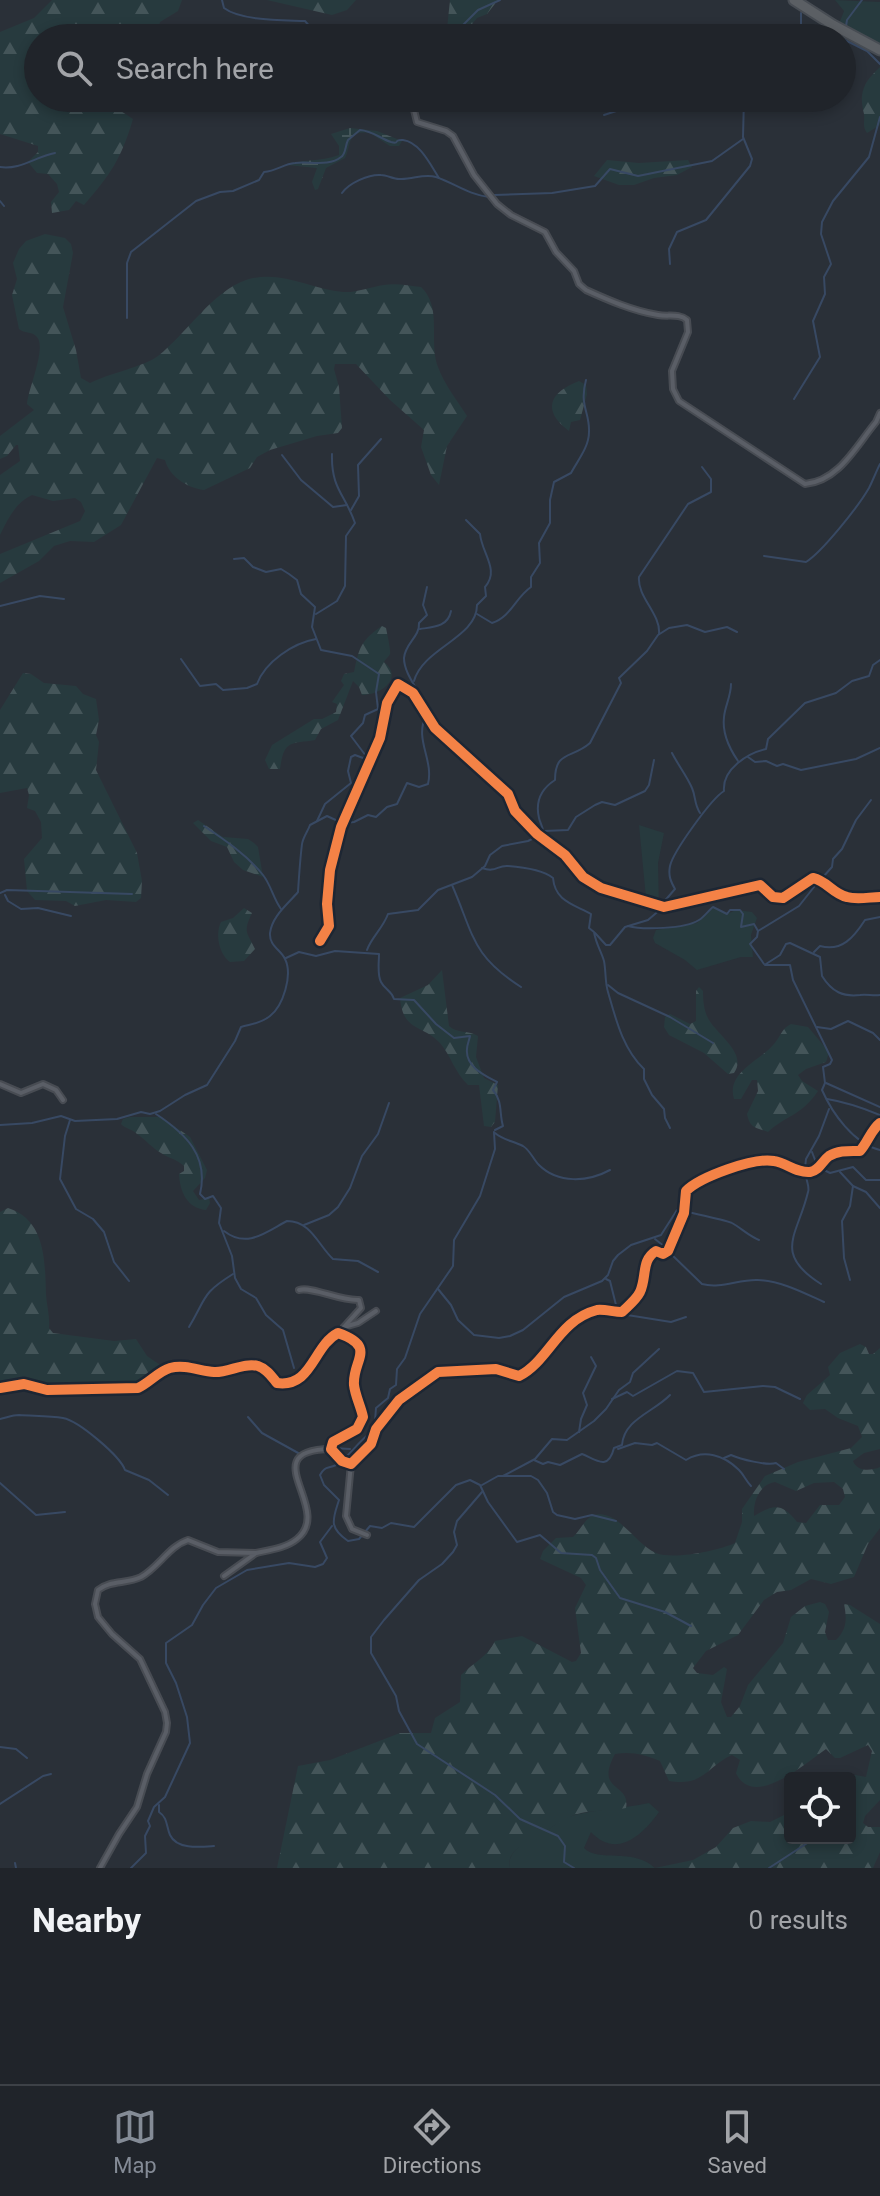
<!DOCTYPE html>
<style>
body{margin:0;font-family:Roboto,sans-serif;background:#2d3036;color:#f1f3f6}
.controls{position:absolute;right:24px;bottom:24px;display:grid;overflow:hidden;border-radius:8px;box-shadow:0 4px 12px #0003}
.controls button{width:72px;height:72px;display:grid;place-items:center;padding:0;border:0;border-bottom:2px solid #3d4147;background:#20242a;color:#f1f3f6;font:40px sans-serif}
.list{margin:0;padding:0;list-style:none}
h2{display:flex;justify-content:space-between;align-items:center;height:104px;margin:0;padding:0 32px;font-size:34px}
h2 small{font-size:26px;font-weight:400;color:#a2a4a8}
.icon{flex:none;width:44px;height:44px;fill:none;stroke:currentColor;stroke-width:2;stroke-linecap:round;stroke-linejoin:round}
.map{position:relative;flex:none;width:880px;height:1868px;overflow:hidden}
.search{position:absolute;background:#20242a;box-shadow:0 4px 12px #0003;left:24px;right:24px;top:24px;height:88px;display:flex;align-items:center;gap:20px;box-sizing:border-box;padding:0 28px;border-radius:44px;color:#a2a4a8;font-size:30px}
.sheet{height:216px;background:#20242a}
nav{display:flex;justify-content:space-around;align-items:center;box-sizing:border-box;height:112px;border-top:2px solid #3d4147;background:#20242a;font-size:22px;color:#a2a4a8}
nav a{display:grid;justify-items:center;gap:4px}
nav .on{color:#848b96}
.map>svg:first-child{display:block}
.green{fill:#273a3e}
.forest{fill:url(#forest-firs);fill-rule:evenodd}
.wetland{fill:url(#wetland-marsh)}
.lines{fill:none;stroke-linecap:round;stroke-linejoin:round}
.stream{stroke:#384963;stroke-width:2}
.minor-casing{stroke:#484c53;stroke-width:8}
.tertiary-casing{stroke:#484c53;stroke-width:10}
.trunk-casing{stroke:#474c53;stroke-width:13}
.minor{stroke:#5a5e66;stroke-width:4}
.tertiary{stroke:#5a5e66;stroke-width:6}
.trunk{stroke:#5b5f64;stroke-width:9}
.cycleway-casing{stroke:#1d2633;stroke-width:15}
.cycleway{stroke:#f48246;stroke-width:10}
</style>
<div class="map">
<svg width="880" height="1868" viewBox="0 0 880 1868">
<defs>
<pattern id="forest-firs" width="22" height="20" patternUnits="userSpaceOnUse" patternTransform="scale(2)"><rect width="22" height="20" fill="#273a3e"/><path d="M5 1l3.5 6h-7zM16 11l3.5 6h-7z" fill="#445559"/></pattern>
<pattern id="wetland-marsh" width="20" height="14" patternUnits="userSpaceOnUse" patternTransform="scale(2)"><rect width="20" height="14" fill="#273a3e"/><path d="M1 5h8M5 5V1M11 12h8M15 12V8" fill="none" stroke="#445559"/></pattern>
</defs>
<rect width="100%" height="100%" fill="#2a3038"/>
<g class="green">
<polygon points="835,0 880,2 880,48 838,26 844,11"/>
<polygon points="639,825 664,833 658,863 659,907 646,898"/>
<polygon points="713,908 727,914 736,910 752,912 757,918 751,935 753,957 741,957 697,970 685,960 655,943 653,938 656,930 697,923"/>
<path d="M649,1803L659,1812C642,1836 616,1859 591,1832L584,1848C598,1863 633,1847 655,1868H510C506,1850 528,1840 541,1834C551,1829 557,1821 568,1817C593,1809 622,1809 649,1803Z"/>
</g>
<g class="forest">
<path d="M52,0H182L178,11L160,22L156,38H143L134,31L125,38H38V98H101L133,119C121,159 111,174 84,205L76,201L69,210L52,213L51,202L59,192L57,184L48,174L37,173L28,162L38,152V146L0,134V32L34,18Z"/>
<polygon points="267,0 356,0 347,10 332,15"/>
<polygon points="450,0 498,0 487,14 477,18 463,35 458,37 447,29"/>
<path d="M880,67V125L867,133C862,126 865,122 864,114C859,92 863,83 880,67Z"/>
<polygon points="607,160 639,163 688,160 692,167 677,175 654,178 634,185 619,185 594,176"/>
<path d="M45,234L65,238L71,244L73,253L63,307L76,350L81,378L90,383C110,373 143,367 158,356C186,334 213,291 246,280C279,269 311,289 343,292C356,293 370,287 384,285C396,283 410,286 421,287C443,308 428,341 438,367C444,384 457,400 467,416L447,446L439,485L431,475L421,447L424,430L390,400L356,364H335L334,369L339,387L342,428L338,433L317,436L270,450L257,457L250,468L204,490C187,488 169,476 165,460L157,458L121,525L94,542L70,541L54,546L39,561L0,583V554L80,521L85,511L81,502L75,498L53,501L32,495C15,503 8,519 0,535V475L20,461L18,445H16L7,456L0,459V436L34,410L27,404C28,389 48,345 36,336C31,331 25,334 19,329L12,295L17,279L13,263L19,249L26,241Z"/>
<path d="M579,381L586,385L587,394L580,420L571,422L569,431C541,410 550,392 579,381Z"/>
<path d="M382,626L386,628C387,633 391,651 390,654C389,657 385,659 384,662C404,678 381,695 362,695L359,687L353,681L338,720L321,729L315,740C290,744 284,740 280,769H269L265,760L272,745L314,719H322L336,712L337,704L332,702L344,685L341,681L344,674L354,672C359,648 361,640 382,626Z"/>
<polygon points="23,673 31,674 44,683 76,686 83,694 96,699 99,720 96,735 99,742 96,770 137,853 142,881 141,898 136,902 106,900 75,906 66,901 35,900 27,891 24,859 42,838 41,822 35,811 27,808 29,795 27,788 0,793 0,710"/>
<polygon points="198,820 223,837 248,839 254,843 258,847 263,877 243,870 234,862 227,847 211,841 193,823"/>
<path d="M244,908L252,913C242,933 248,933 255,949L244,961L230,962C219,954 215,934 221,922L233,918Z"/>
<path d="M442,970L449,1026C457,1034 469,1030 478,1036L476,1057L484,1078L498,1085L495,1122L491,1127L484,1126L479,1085H468C455,1073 451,1056 440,1043C422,1024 403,1032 400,998L428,985Z"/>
<path d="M699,987L703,991C703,1002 704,1014 711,1023C721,1037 747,1055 734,1073L728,1074L704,1053L669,1035L664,1027L665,1017L670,1014L690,1024L696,1021V991Z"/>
<path d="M791,1024L808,1027L829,1052L826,1062L806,1069L798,1075L802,1081L818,1091C801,1116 788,1114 768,1132C756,1127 750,1129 747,1114L758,1091L757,1080H752L741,1099H734C726,1072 760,1061 774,1044C781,1036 781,1029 791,1024Z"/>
<path d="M130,1117H161L190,1137L207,1170L205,1178L193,1191L199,1200L209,1198L210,1203L206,1210C187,1208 180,1192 179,1174L184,1171V1166C175,1158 170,1159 161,1153C152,1148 146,1140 137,1134C132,1129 126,1129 121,1124L123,1119Z"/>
<path d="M8,1208C46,1220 45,1262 46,1295C47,1307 50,1317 49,1328L53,1333L114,1341L136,1339L147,1356L166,1369L138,1387L111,1385L69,1390L44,1389L31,1385L0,1387V1212Z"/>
<path d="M860,1344L866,1347L869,1354H873L880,1348V1449L864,1453L853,1461C857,1472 871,1471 880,1467V1528L868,1544L854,1577L831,1584L811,1579L791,1590L777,1592L764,1600L738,1635L706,1651L693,1668L697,1673L713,1675L724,1667L727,1669L721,1702L727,1717H731L740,1706L748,1685L783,1643L791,1617L805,1606L820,1602L825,1604L829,1612L825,1632L828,1640H836C847,1629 847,1619 844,1604L850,1605L880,1624V1800L865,1816L863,1823L868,1827H880V1852L873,1868H655L693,1860L716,1847L733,1828L751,1821L770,1822L790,1812V1838H850V1779L855,1775L866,1777L872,1751L868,1745L840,1758H835L826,1749C806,1763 753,1810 736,1773L740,1760L732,1755C707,1766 704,1787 669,1781L660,1761C645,1755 632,1751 615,1754C594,1793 631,1782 626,1808C611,1811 595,1810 581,1813C567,1817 558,1822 547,1831C535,1841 505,1846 510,1868H277L298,1766L330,1760L400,1733H431L435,1718L460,1702L461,1675C473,1663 488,1656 495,1641L522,1636L572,1662L576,1661L581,1653L575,1608L586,1585L581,1578L540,1559L543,1551L556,1538L573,1537C580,1531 585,1518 594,1515C618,1509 636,1545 656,1553C673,1560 718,1551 735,1543L742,1522V1509L765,1476L798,1462L851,1448L862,1437L858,1426L838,1418L825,1409L810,1410L803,1403L807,1395L830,1375L828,1367L840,1353ZM775,1482L796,1491L814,1483L834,1482L843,1489L845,1497L839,1505H820L806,1523L797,1522C782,1503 774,1504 754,1516C753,1501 759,1485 775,1482Z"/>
</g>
<path class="wetland" d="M350,128L377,131L402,141L399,146H390L370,133C346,130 352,144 345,158L326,168L318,189L315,190L312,182L317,168L287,165C301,159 320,162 339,155V146L331,134Z"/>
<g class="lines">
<g class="stream">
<path d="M222,0L224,8C241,21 284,20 305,21L316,34L326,38"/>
<polyline points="805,1 805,0"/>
<polyline points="846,26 847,20 862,0"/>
<polyline points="331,38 347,34 354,38"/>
<polyline points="450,38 478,10 500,0"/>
<polyline points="801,38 801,13"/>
<polyline points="843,39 867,51 880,64"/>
<polyline points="604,115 638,104 647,98"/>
<path d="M0,167C20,170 35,157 55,153"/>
<path d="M342,193C349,183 369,174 381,175C387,175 393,179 399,179C413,180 423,173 436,177C454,183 469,195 489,197"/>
<polyline points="494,195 552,193 595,186 610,169 638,176 712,161 743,139"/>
<polyline points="0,201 4,206"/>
<polyline points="670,264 669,249 677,232 706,220 750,166 752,159 743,137 744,98"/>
<path d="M127,318V263L131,252L196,201L220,192L233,191L259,180L264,172C277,171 283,164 295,163C309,161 329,167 341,157C346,154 345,146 348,140L360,130C373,131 379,138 391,142C401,145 392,139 403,140C420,142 431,166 439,178"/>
<polyline points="794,399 820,357 813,321 825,294 824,277 831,264 821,234 822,222 833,201 869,157 880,117"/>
<polyline points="282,455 301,480 333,507 347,505"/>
<polyline points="351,510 359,496 358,465 381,439"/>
<path d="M764,556L806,562C822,552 858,507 869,488C873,480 876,472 880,464"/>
<polyline points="234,559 244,558 253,567 266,572 281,569 289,574 297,580 301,594 315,607 312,627 321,650 352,656 379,674 376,692 378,709 365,715 363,723 351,736 366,756 363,758 355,755 351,757 348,771 351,783 325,804 317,821"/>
<path d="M427,587L423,605L427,615L419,623C420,637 405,643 404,658C404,677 424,694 427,713"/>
<polyline points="0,606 40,596 64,599"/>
<path d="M316,614L337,601L345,586L346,536L355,523C345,494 331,489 332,454"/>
<path d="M477,614L492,623C511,617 515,598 531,587V577L540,563L539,543L550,523V500L554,482L571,473C578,460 589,447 589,432C590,412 579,406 586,380"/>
<path d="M420,629C433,627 448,627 451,611"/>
<path d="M659,634C661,614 637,597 639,577L688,504L711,492V479L702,467"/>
<path d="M181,659L200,686L216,684L223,690L247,688L257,684C265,662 293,643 316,639"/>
<path d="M414,681C423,648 477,638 477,605L486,596L485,587C500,570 482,554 480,534L466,520"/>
<path d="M731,684C731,696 725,706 724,717C722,733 729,748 738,761"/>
<path d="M672,753C678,765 687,776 692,788C696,797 694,804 700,813"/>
<polyline points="748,757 755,762 766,761 777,766 783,764 801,770 856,759 880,748"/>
<path d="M345,823L354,822L368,815L376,817L387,807L397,804L407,783L419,787L428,784C434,760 414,739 426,716"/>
<path d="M204,826C225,840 247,855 263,875C271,885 273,898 281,909"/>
<path d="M543,831C543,827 540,823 539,818C535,801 541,789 555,780C555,750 572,759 590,743L621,683L619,678L647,651L658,635L669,628L687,625L705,632L727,627L737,632"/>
<polyline points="544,831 568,830 576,817 595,805 602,802 615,805 645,791 649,785 654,760"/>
<path d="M482,868C496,873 497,865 508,866C521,867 543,870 553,878C555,901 573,904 591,914L589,928L594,932C596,944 601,951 604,961C606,971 605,983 608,992C616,1020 623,1049 644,1069V1079L652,1095L664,1109L665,1118L670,1128"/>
<polyline points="823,877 832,867 833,859 842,849 856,820 871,800"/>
<path d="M452,885C474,935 471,955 521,987"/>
<polyline points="0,893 7,890 132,894"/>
<polyline points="5,895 8,901 21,909 38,908 71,916"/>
<path d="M662,904L675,889C671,882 668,876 670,866C673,852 711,799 724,791C722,769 748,753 766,749L768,739L805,703L836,693L852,681L869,676L873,665L880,660"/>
<path d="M628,926C642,930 685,929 699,920C704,917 709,910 713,907L727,914L730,910H740L743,914L741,927L754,924L758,931"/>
<polyline points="595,933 606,945 610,945 625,927 648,920 662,908"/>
<path d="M367,950C371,938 383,928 388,914L418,910L438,890L472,877L485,866L490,855L502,846L528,841L538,836"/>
<path d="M814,952L820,946C842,952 854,937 865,920L880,917"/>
<path d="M286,958L299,952L316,956L335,951L379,954C379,963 377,974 381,982C385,990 391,990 394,999L414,1000L436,1024L454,1038L470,1036C469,1041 467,1045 467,1049C465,1067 486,1076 497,1082L493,1090C503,1102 499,1113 503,1126L495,1130"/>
<polyline points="764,964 750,944 757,937 758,931 799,906 818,882"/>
<path d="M766,964L780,955L786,944L790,943L820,957L822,976C832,992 843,997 860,995C867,994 873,996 880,995"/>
<path d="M765,965H790L793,980L832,1060L830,1064L823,1067L825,1083L822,1090C832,1113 854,1144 880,1150"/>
<polyline points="608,985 618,993 670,1017 713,1043"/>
<polyline points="817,1027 831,1029 848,1021 873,1033 880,1040"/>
<polyline points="826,1083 880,1107"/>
<path d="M827,1099C846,1102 863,1108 880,1115"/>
<path d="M156,1114C186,1134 209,1156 200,1194L205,1199L213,1196L221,1208L219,1223L232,1256L235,1278L241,1289L256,1298L266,1315L283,1330L294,1368"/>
<polyline points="70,1120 65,1136 60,1179 76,1209 93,1219 104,1232 114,1262 129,1281"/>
<path d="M0,1125L32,1123L61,1116L75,1121L117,1119L141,1112L150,1114L160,1111L185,1095L207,1085L235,1041L241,1027C251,1024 260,1024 270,1016C283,1006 293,975 285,959C281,950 269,946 270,933C272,916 288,904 298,892C299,876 300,860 302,844C303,837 308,831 310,825L327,816L340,822"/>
<path d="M494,1132L495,1149L480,1196L454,1240L453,1266L420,1314L405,1358L397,1369L396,1385L390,1389L388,1398L376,1408L375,1421L370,1427L369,1434C359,1441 346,1460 336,1465C327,1469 325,1466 320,1475L324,1485L339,1500C333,1519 328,1527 348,1541L359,1539L370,1526L382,1528L391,1523L414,1527L456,1485L470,1480L480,1485L488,1502L517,1542L540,1535L561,1553L592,1555L596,1558L600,1570L620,1598L665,1612L691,1626"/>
<path d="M495,1133C503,1140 513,1141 523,1146C530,1150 533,1159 539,1165C558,1184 588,1182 610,1170"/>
<polyline points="812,1152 817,1165"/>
<polyline points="805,1168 806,1159 819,1136 829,1109"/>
<polyline points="822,1169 830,1173 853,1167 866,1180 880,1180"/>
<polyline points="840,1172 853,1186 866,1192 880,1208"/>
<path d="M806,1175C806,1181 810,1187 808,1192C798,1235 772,1253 821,1284"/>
<polyline points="304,1225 329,1215 338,1207 350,1188 362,1156 378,1134 389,1103"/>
<path d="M224,1231C247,1249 266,1232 287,1221C311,1221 318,1245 333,1259L358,1261L378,1272"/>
<polyline points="655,1239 665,1247"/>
<path d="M669,1252L702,1284C721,1289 739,1279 758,1280C781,1281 802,1292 824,1302"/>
<polyline points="606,1279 610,1281 617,1309"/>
<polyline points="850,1280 844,1258 842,1221 850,1206 853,1186"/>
<path d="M438,1289L451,1305L458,1320L474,1335L499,1338L510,1336L523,1330L564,1297L602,1281L608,1275L613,1261L618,1255L631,1245L661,1235L677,1210C680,1210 729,1221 732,1223C741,1228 749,1236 759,1240"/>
<polyline points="621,1314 671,1322 686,1317"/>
<path d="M189,1327C207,1297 201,1294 233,1274"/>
<polyline points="612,1399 627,1392 633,1396 677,1371 693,1373 704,1392 763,1386 775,1387 800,1399"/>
<polyline points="248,1417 262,1433 300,1454"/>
<path d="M0,1419C6,1418 12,1415 19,1415C33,1416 50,1416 63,1418C79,1421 120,1456 125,1470L149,1480L168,1495"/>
<polyline points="579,1432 581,1419 587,1405 583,1393 596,1366 591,1357"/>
<polyline points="333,1448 350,1449"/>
<path d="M618,1449L635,1443L652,1445L657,1443L686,1460C704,1449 724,1455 739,1470C744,1475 746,1481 751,1486"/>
<path d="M724,1458L731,1455C740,1459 767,1466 776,1463L784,1469"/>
<path d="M534,1460L543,1464L548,1462L560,1465L582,1454C595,1459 608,1472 614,1448L622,1445C624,1419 654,1412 670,1395"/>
<polyline points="503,1476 535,1459 552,1439 567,1440 594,1421 606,1409 619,1390 630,1382 633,1373 659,1349"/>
<polyline points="0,1483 36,1515 65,1512"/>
<polyline points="482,1485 498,1476 531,1476 538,1480 547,1493 553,1512 557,1515 575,1519 592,1515 616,1521"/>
<polyline points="482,1492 457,1521 454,1532 457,1545 453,1552 442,1564 419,1580 384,1620 371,1637 371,1653 396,1696 399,1711 417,1744 495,1795 520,1819 558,1836 565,1846 564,1862 574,1868"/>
<polyline points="0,1747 16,1749 27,1758"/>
<polyline points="0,1804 43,1776 51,1774"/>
<path d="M159,1805V1812C168,1818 166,1826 170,1835C177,1850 201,1847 214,1846"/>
<polyline points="15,1863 16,1868"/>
<polyline points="131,1868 146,1853 145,1836 150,1826 148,1821 154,1807 165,1797 190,1743 187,1717 176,1683 166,1663 166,1643 192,1625 203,1605 216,1588 247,1570 289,1563 315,1567 323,1564 327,1558 320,1542 332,1526"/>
<polyline points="769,1868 815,1838"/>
</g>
<g class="minor-casing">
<g id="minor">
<polyline points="815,38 827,33 832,28"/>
<path d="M411,98L417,122L446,131L453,136L474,175L497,204L511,215L545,232L556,252L574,271L579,284L586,290C608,300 633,311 658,315C668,317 679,313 687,320L688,332L672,371L673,389L679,401L805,484C839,481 856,446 876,422L880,413"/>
<path d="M320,941L329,926L327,904L330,870L341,827L380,738L387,703L398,684L413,693L435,728L508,794L515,811L537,834L565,855L583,877L601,888L664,907L760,885L773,897L783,898L813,878C827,881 833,894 847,897C857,900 870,897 880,897"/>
<polyline points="0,1084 21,1093 43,1084 56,1090 63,1100"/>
<path d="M299,1290C312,1286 339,1301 359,1300L361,1308L344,1327L343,1334"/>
<polyline points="344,1327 358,1323 376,1311"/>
<polyline points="351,1464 346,1516 352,1529 367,1535"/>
<path d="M256,1553C270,1550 286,1548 297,1539C335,1509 252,1450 331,1449"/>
<path d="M100,1868L119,1834L137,1807L147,1774L166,1732L167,1723L165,1712L140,1659L112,1634L98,1617L95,1604L98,1590C110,1580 127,1584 141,1577C159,1567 169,1546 188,1540L218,1552L256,1553L224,1576"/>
</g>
</g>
<g class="tertiary-casing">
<path id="tertiary" d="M0,1388L24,1384L47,1390L138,1388C149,1383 159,1371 170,1368C185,1364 200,1371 214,1372C228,1373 244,1362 258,1366C267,1369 272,1377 277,1383C312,1388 313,1346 338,1333C378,1347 352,1360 354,1385C355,1395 361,1407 363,1417L357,1429L333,1442L331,1449L342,1461L351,1464L371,1444L376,1429L399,1400L438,1372L496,1369L519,1376C549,1361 558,1320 597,1310C604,1309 614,1312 622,1312C628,1306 636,1300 640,1292C647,1277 641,1260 656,1251L663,1254L668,1251L684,1213L686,1191C700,1177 754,1157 774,1161C787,1163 796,1173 810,1172C820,1170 822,1161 829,1156C838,1150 850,1151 860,1151C868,1142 871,1130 880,1123"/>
</g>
<g class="trunk-casing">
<polyline id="trunk" points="794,0 833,25 880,50"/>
</g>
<use href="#minor" class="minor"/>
<use href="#tertiary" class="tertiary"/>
<use href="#trunk" class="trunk"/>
<g class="cycleway-casing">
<g id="cycleway">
<path d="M320,941L329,926L327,904L330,870L341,827L380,738L387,703L398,684L413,693L435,728L508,794L515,811L537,834L565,855L583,877L601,888L664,907L760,885L773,897L783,898L813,878C827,881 833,894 847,897C857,900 870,897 880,897"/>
<path d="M0,1388L24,1384L47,1390L138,1388C149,1383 159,1371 170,1368C185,1364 200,1371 214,1372C228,1373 244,1362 258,1366C267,1369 272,1377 277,1383C312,1388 313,1346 338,1333C378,1347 352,1360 354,1385C355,1395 361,1407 363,1417L357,1429L333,1442L331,1449L342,1461L351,1464L371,1444L376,1429L399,1400L438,1372L496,1369L519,1376C549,1361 558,1320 597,1310C604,1309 614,1312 622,1312C628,1306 636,1300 640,1292C647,1277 641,1260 656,1251L663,1254L668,1251L684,1213L686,1191C700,1177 754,1157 774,1161C787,1163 796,1173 810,1172C820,1170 822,1161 829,1156C838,1150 850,1151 860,1151C868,1142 871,1130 880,1123"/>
</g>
</g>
<use href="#cycleway" class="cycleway"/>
</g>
</svg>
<div class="controls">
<button><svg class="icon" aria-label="locate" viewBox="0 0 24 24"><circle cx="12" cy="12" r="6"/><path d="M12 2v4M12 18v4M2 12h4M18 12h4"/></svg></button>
</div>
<div class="search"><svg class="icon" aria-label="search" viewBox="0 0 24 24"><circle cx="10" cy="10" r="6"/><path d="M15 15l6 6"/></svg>Search here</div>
</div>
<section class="sheet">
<h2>Nearby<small>0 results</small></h2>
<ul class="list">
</ul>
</section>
<nav>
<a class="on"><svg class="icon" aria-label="map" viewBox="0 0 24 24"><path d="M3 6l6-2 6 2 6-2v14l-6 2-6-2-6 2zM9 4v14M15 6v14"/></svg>Map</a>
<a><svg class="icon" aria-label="directions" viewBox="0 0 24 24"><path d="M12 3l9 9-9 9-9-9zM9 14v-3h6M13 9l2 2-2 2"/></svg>Directions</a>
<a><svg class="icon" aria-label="saved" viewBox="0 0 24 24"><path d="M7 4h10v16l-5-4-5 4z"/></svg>Saved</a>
</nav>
